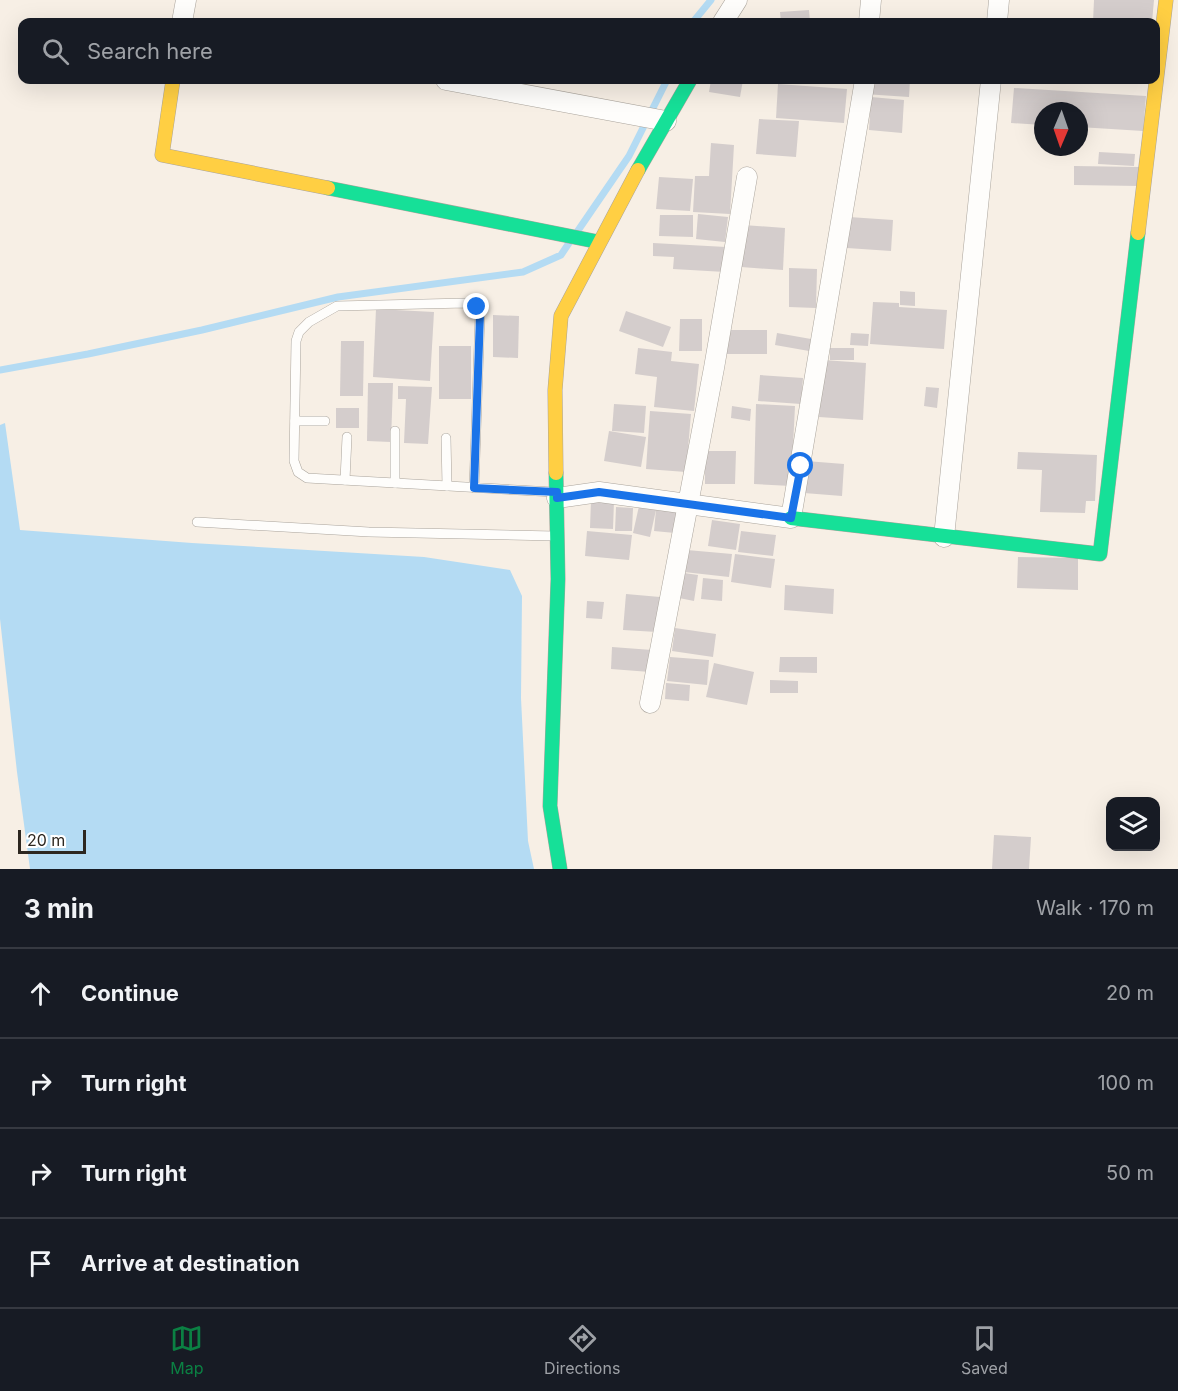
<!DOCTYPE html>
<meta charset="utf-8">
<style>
body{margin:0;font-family:Inter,sans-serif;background:#242831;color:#f1f3f6}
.controls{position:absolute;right:18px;bottom:18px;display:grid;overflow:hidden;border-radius:12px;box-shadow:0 6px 24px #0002}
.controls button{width:54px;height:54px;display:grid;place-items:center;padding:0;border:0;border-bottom:2px solid #363941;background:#171b24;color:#f1f3f6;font:30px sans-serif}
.compass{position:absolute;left:1034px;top:102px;width:54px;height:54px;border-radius:50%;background:#171b24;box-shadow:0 6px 24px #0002;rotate:182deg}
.scale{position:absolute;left:18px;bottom:15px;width:68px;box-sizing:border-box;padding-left:6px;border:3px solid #2d2720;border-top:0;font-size:16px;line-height:21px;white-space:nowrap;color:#2d2720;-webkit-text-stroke:4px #fff;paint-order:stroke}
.stop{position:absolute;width:18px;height:18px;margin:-14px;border:4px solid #1a73e8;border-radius:50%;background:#fff}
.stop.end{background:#1a73e8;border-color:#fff;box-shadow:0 2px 6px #0008}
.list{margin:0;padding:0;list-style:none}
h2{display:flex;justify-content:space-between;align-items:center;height:78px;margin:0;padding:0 24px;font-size:26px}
h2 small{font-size:20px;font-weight:400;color:#9ea1a6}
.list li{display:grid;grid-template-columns:39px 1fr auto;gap:18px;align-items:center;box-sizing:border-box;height:90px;padding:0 24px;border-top:2px solid #363941}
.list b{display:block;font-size:22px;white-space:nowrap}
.list em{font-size:20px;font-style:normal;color:#9ea1a6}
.icon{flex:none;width:33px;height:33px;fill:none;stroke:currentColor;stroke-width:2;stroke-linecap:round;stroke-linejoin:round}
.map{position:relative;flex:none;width:1178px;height:869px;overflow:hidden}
.search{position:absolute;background:#171b24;box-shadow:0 6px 24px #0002;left:18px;right:18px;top:18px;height:66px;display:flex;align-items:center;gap:15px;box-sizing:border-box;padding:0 21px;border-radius:12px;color:#9ea1a6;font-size:22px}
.sheet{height:438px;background:#171b24}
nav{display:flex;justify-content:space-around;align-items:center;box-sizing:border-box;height:84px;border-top:2px solid #363941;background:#171b24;font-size:16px;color:#9ea1a6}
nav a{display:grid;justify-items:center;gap:3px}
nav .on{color:#0b8043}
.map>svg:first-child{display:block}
.water{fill:#b4dbf3}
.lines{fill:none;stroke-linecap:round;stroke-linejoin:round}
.stream{stroke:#b4dbf3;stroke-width:7}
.building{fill:#d4cdcc}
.lane-casing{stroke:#aaa49c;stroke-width:10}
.street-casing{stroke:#aaa49c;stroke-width:21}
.fast-casing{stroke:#aaa49c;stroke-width:15}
.slow-casing{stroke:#aaa49c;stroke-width:15}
.lane{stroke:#fefdfb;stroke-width:9}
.street{stroke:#fefdfb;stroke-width:20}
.fast{stroke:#16e098;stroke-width:14}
.slow{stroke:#ffcf43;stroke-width:14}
.route{stroke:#1a73e8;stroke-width:8}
</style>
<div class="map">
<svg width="1178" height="869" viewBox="0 0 1178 869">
<rect width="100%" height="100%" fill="#f7efe5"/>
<polygon class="water" points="5,423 20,530 192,543 424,557 510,570 522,596 521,698 528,841 534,869 30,869 17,772 0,619 0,425"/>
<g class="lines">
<g class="stream">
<polyline points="693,22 711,0"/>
<polyline points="577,232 629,156 667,80"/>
<polyline points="0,370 88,354 202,330 338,297 523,272 561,255 569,243"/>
</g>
</g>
<g class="building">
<polygon points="1094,0 1154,0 1152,22 1093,22"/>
<polygon points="809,10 810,22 781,22 780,12"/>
<polygon points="711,80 743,80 740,97 709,92"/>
<polygon points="865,80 910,80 909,97 864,94"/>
<polygon points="778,84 847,89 844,123 776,118"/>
<polygon points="1014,88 1146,96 1143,131 1079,127 1079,111 1043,111 1043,125 1011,123"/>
<polygon points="871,97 904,100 902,133 869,130"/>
<polygon points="759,119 799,121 796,157 756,154"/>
<polygon points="711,143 734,145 730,214 693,212 695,176 709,176"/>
<polygon points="1099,152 1135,154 1134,166 1098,164"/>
<polygon points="1074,166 1140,167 1140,186 1074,185"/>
<polygon points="659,177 693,179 690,211 656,209"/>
<polygon points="698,214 728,217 725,242 696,239"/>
<polygon points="660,215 693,215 693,237 659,236"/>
<polygon points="849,217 893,220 891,251 847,248"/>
<polygon points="743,225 785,228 783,270 741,267"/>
<polygon points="653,243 726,247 725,272 673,269 674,257 653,256"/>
<polygon points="789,268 817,269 816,308 789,307"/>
<polygon points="900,291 915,292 915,306 900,305"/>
<polygon points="873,302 899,303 899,307 947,310 944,349 870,344"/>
<polygon points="376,309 434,312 430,381 373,377"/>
<polygon points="626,311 671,327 663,347 619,331"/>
<polygon points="493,315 519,316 518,358 493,357"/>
<polygon points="680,319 702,319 702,351 679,351"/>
<rect x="727" y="330" width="40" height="24"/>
<polygon points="777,333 811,339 809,351 775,345"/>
<polygon points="851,333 869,334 868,346 850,345"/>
<polygon points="341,341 364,341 363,396 340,396"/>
<rect x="439" y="346" width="32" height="53"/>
<polygon points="638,348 672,352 671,361 699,364 694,411 654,407 657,377 635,374"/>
<rect x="830" y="348" width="24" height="12"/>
<polygon points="823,360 866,363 863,420 819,417"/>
<polygon points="760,375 803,378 801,404 758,401"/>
<polygon points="368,383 393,383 391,442 367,441"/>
<polygon points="398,386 432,387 428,444 404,443 406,399 398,399"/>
<polygon points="926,387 939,388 937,408 924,406"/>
<polygon points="614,404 646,406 644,433 612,431"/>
<polygon points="756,404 795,406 791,486 754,484"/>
<polygon points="732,406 751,409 750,421 731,418"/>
<rect x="336" y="408" width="23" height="20"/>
<polygon points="650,411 691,414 686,472 646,469"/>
<polygon points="609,431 646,437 641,467 604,461"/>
<polygon points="705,451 736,451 735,484 705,484"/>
<polygon points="1018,452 1097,455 1095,501 1086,501 1085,513 1040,512 1042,470 1017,469"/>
<polygon points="806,461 844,464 842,496 804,493"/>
<polygon points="591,500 614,501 613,529 590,528"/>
<polygon points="639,506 656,510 650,537 633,533"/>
<polygon points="616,507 633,508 632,531 615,531"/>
<polygon points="656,510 677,512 675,533 654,531"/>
<polygon points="712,520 740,524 736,550 708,546"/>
<polygon points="587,531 632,535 629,560 585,556"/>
<polygon points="741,531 776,535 773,556 738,552"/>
<polygon points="687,550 732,554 729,577 684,572"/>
<polygon points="735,554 775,559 771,588 731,582"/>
<polygon points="1018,557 1078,558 1078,590 1017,588"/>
<polygon points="684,573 698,575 694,601 679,598"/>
<polygon points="703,578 723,580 722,601 701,599"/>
<polygon points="785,585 834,589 833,614 784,610"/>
<polygon points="626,594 660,597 657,632 623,630"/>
<polygon points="587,601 604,602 602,619 586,618"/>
<polygon points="675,628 716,634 713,657 672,651"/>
<polygon points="612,647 652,650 650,672 611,669"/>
<polygon points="670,657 709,660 707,685 667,681"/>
<polygon points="780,657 817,657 817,673 779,672"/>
<polygon points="714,663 754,672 747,705 706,697"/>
<polygon points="770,680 798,681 798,693 770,693"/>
<polygon points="666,683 690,685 689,701 665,699"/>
<polygon points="994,835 1031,837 1029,869 992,869"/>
</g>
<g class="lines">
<g class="lane-casing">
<g id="lane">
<polyline points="295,421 325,421"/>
<polyline points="395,431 395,483"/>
<polyline points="446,438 447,486"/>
<polyline points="345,480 347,437"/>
<polyline points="474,488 480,315 477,307 466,303 337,306 309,322 299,332 296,341 294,461 298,472 307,478 554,492"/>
<polyline points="197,522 369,532 555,536"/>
</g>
</g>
<g class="street-casing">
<g id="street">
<polyline points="182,22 186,0"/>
<polyline points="723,22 737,0"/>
<polyline points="869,22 871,0"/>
<polyline points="997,22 999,0"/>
<polyline points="446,80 666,121"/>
<polyline points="557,498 599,492 791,518 865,80"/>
<polyline points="944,537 991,80"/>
<polyline points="650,703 714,368 747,177"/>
</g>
</g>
<g class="fast-casing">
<g id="fast">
<polyline points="638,170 690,80"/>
<polyline points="328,188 599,242"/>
<polyline points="556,473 558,579 550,806 560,869"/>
<polyline points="791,518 1100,554 1138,233"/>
</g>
</g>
<g class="slow-casing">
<g id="slow">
<polyline points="173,80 162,155 328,188"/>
<polyline points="1138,233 1166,0"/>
<polyline points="556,473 555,390 561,316 638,170"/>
</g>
</g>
<use href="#lane" class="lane"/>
<use href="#street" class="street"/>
<use href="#fast" class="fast"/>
<use href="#slow" class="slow"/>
</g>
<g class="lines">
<polyline class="route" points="477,307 480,315 474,488 557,492 557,498 599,492 791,518 801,466"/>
</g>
</svg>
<div class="controls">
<button><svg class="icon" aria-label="layers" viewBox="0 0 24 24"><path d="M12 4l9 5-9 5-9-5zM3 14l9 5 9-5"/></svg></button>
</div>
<svg class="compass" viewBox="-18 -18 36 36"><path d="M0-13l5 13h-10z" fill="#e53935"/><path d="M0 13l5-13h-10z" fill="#9ea1a6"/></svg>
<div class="scale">20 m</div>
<div class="stop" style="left:801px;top:466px"></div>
<div class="stop end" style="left:477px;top:307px"></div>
<div class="search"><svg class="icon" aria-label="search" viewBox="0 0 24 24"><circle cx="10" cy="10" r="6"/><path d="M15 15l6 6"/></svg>Search here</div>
</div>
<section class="sheet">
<h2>3 min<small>Walk · 170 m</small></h2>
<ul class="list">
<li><svg class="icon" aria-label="ahead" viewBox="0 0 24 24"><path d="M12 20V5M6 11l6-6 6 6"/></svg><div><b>Continue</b></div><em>20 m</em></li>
<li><svg class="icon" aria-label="right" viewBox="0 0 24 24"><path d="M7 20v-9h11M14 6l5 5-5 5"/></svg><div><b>Turn right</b></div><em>100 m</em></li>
<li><svg class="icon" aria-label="right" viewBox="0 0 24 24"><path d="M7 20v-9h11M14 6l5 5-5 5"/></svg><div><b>Turn right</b></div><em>50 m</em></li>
<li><svg class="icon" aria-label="arrive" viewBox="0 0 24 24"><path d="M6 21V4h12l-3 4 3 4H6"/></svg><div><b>Arrive at destination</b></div></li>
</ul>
</section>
<nav>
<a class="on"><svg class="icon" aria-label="map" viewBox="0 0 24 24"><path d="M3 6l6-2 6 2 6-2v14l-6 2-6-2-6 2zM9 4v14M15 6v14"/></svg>Map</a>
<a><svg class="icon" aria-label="directions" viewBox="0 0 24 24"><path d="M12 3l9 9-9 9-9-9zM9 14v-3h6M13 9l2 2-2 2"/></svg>Directions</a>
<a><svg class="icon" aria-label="saved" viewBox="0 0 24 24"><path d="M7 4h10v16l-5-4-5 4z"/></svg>Saved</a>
</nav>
